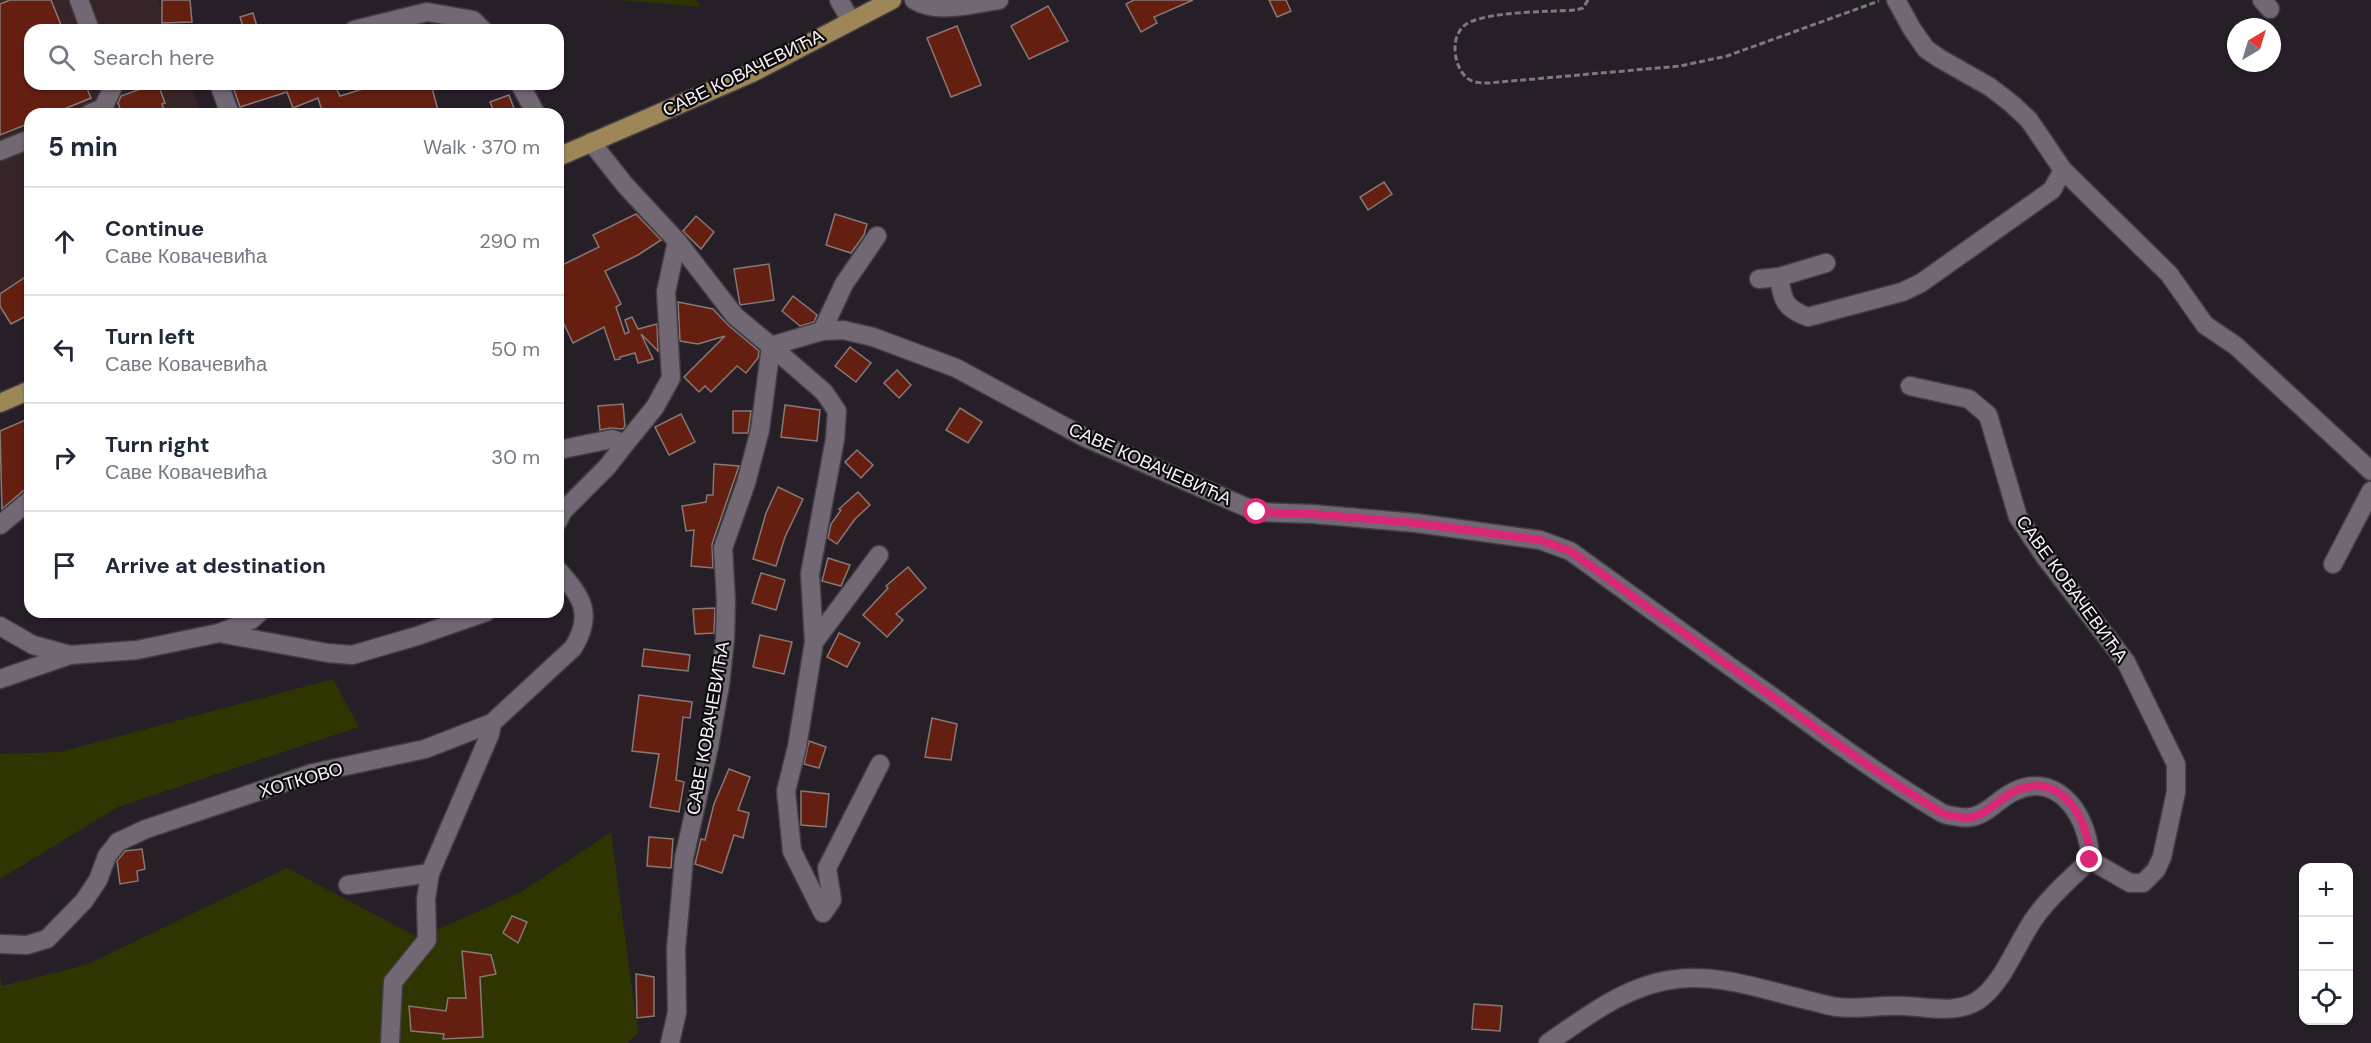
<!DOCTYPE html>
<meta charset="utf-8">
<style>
body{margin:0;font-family:"DM Sans",sans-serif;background:#f6f6f7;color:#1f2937}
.controls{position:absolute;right:18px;bottom:18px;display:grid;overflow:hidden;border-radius:12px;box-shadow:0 2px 4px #0004}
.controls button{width:54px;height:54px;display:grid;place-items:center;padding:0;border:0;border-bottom:2px solid #e0e1e3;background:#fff;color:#1f2937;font:30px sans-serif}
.compass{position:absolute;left:2227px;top:18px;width:54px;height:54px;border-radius:50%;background:#fff;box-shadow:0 2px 4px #0004;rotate:38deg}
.stop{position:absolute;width:18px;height:18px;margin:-14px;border:4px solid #db2777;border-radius:50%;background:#fff}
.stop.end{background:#db2777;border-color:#fff;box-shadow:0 2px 6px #0008}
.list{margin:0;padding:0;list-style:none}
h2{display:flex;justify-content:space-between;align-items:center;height:78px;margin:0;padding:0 24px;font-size:26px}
h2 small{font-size:20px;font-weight:400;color:#747a83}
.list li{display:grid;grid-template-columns:39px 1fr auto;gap:18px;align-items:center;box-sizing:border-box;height:108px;padding:0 24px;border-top:2px solid #e0e1e3}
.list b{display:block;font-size:22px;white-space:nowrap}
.list p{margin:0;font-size:20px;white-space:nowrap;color:#747a83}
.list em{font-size:20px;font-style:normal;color:#747a83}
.icon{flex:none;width:33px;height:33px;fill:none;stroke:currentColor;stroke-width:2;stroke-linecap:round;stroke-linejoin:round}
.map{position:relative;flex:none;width:2371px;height:1043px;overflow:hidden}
.search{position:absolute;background:#fff;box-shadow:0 2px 4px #0004;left:24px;top:24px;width:540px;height:66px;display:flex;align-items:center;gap:15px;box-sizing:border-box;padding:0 21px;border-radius:18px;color:#747a83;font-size:22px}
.panel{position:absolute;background:#fff;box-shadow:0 2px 4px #0004;left:24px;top:108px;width:540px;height:510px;border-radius:18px}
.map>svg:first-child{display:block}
.industrial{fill:#372427}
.green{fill:#2e3500}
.building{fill:#641f11;stroke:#877875;stroke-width:1.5}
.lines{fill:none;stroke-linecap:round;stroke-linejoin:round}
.minor-casing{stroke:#433c44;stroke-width:21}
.major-casing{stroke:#433c44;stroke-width:21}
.path{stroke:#7e777f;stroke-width:3;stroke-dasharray:6 3;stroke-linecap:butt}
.minor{stroke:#716873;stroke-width:18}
.major{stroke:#9e8756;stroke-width:18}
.route{stroke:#db2777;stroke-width:8}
.labels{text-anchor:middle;stroke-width:4.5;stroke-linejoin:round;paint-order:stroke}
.street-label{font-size:18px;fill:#f6f1f7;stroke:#0e0b0e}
</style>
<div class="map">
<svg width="2371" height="1043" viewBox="0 0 2371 1043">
<rect width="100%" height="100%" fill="#271f28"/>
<polygon class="industrial" points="0,0 158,0 169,30 30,30 30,84 190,84 201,114 30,114 30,303 0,316"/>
<g class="green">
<polygon points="620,0 696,0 701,7"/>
<polygon points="333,679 359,727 118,807 0,879 0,754 60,752"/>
<polygon points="611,832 638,1033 627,1043 0,1043 0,974 2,986 86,965 287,868 419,938 521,892"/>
</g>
<g class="building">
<polygon points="10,0 51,0 63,30 30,30 30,84 85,84 91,98 52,114 30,114 30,123 0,135 0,4"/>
<polygon points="162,0 190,0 192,22 162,23"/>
<polygon points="1134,0 1193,0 1154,17 1157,23 1141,32 1126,4"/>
<polygon points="1269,0 1286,0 1291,11 1277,17"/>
<polygon points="1048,6 1068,41 1029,59 1011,26"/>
<polygon points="253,13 258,30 244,30 240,17"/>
<polygon points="957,26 981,85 951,97 927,38"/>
<polygon points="155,84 158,84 165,103 162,104 165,114 122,114 118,103 121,96"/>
<polygon points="232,84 351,84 337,90 340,96 379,84 431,84 439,114 323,114 318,98 293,108 287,92 240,107"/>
<polygon points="509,95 516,114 495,114 490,102"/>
<polygon points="1384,182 1392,194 1368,210 1360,197"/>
<polygon points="636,214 661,240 638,255 605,271 621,304 616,307 625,334 629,332 625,320 632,317 638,329 657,324 658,351 641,334 653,359 638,363 635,353 620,357 620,359 615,360 604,327 573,343 563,322 558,324 558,267 599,247 593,235"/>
<polygon points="835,214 867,224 864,235 851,253 826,245"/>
<polygon points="696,216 714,232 701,249 683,231"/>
<polygon points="769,264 774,300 740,305 734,269"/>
<polygon points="30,274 30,314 11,324 0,306 0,294"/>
<polygon points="793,296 817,315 814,322 800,326 782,311"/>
<polygon points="678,302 713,309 728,325 759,351 758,358 746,373 737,366 711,392 705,386 699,392 684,377 725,336 698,344 680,341"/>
<polygon points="850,347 871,363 856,382 835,366"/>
<polygon points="897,370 911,385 899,398 884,383"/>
<polygon points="623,404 625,426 623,429 610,428 600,430 598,406"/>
<polygon points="785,405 820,410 817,441 781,437"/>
<polygon points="960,408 982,422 968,443 946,430"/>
<polygon points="733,411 751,411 748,433 733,433"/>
<polygon points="681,414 695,442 669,455 655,427"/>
<polygon points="30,418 30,489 23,491 2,509 0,431"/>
<polygon points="857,450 873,465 861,478 845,462"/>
<polygon points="714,464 739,466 712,544 713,568 691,566 694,530 686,531 682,506 706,502 707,495 713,495"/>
<polygon points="778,487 803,499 785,537 776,566 753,559 766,513"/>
<polygon points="858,492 870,505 855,519 837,544 828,538 831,524 841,510 839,509"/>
<polygon points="828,558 850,565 841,586 822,581"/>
<polygon points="908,567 926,588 896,614 903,620 887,637 863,615 888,588 886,586"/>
<polygon points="761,573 785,580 776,610 752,603"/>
<polygon points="715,608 714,633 695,634 693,609"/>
<polygon points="839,633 860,643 847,667 827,657"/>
<polygon points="760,635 792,642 784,674 753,667"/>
<polygon points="644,649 690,655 688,671 642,666"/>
<polygon points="639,695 692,702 690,718 683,717 676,780 684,782 679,812 650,807 659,754 632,751"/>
<polygon points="932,718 957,724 951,760 925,757"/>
<polygon points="809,741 826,747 819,768 804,764"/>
<polygon points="729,769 750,777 738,810 749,813 743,838 734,835 722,873 695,864 701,839 705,840 714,804"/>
<polygon points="801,791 829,794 826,827 801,825"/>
<polygon points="649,837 673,839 671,868 647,866"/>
<polygon points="142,849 145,869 137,871 138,881 120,884 117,861 125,851"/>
<polygon points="512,916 527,922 518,943 503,933"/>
<polygon points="462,951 491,955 496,974 480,977 483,1037 443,1039 444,1034 411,1031 409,1006 446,1011 448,998 466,998"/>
<polygon points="636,974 654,977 654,1016 637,1018"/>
<polygon points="1474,1004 1502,1006 1500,1031 1472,1029"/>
</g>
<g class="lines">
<g class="minor-casing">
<g id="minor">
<polyline points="79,0 90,30"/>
<polyline points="839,0 851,21"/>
<path d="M914,0C939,15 973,3 999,0"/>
<polyline points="1896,0 1912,29 1926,49 1939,58 1990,87 2012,104 2029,120 2063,170 2169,274 2205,325 2236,346 2371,471"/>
<polyline points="2262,0 2270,9"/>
<polyline points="354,30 427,12 473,20 483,30"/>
<polyline points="219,84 230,114"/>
<polyline points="520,84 536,114"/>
<polyline points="89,114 103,108 113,87 112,84"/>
<polyline points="591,142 625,185 677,241 735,316 771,346 760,430 746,483 723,548 726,601 725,639 720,685 709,747 684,858 676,949 677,1012 670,1043"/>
<polyline points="0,151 30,139"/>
<path d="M1779,277C1783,301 1784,308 1808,317L1902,292L1921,283L2052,190L2063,170"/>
<polyline points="1759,279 1779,277 1826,263"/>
<polyline points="822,331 844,284 877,236"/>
<path d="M771,346L822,331L843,330L873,337L956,368L1084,437L1257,512L1313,514L1416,523L1540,540L1570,551C1638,600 1705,649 1773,697C1829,738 1883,778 1942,813C1948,816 1954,816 1960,817C1984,821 1995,800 2015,791C2061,770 2090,821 2090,860C2071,878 2051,895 2036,916C2018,940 2003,985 1977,1001C1956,1014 1928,1007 1905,1006C1883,1004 1860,1010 1837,1007C1829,1006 1820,1003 1811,1001C1768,991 1721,974 1677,979C1628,984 1587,1016 1548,1043"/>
<polyline points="771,346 824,392 837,411 835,439 810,574 814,642 797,747 786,791 792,851 823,913 832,900 827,868 880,764"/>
<polyline points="1910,386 1969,399 1988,415 2018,517 2045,557 2126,662 2176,764 2176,792 2162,857 2156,870 2143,883 2130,883 2090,860"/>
<polyline points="558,450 612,439 625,444"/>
<polyline points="558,521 563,511 607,467 625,444 655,407 671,378 666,292 677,241"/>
<polyline points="0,525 30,500"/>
<polyline points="2333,564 2371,491"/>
<polyline points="0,626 33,645 70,655 137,650 219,633 251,620 260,612"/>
<polyline points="219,633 328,653 352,655 417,636 486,612"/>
<polyline points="814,642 879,555"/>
<polyline points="0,679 70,655"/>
<polyline points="348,885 430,873 490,734 492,723"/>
<path d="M0,944L27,945L47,939L84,901L98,880L107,856L118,842L146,829L313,773L425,749L492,723L573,648C594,615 582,596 558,570"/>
<polyline points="390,1043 393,982 427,940 426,899 430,873"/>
</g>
</g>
<g class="major-casing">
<g id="major">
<polyline points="558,157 752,73 892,0"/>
<polyline points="0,403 30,390"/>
</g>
</g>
<path class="path" d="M1588,0L1583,8L1576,10C1545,12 1496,11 1470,22C1449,31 1452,65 1467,78C1473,83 1482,83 1489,83L1680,66L1727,56L1879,1"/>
<use href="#minor" class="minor"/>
<use href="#major" class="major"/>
</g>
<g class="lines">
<path class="route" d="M1257,512L1312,514L1416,523L1540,540L1570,551C1638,600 1705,649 1773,697C1829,738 1883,778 1942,813C1948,816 1954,816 1960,817C1984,821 1995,800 2015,791C2062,770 2090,821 2090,860"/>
</g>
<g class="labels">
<g class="street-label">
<text transform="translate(743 73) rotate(-26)" y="6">САВЕ КОВАЧЕВИЋА</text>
<text transform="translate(1150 464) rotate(24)" y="6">САВЕ КОВАЧЕВИЋА</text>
<text transform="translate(2072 589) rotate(54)" y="6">САВЕ КОВАЧЕВИЋА</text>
<text transform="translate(708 728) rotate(-80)" y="6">САВЕ КОВАЧЕВИЋА</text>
<text transform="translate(301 780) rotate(-16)" y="6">ХОТКОВО</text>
</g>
</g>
</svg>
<div class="controls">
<button>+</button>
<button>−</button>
<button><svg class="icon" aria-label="locate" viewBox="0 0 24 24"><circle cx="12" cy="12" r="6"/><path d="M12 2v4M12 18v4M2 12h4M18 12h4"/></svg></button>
</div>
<svg class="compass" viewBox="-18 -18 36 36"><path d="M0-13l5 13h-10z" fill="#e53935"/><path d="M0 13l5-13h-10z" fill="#747a83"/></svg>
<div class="stop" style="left:1257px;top:512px"></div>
<div class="stop end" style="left:2090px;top:860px"></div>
<div class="search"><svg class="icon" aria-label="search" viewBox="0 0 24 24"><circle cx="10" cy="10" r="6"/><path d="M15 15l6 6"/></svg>Search here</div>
<section class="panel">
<h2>5 min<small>Walk · 370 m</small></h2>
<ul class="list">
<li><svg class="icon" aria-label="ahead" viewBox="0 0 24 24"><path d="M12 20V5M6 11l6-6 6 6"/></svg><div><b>Continue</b><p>Саве Ковачевића</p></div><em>290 m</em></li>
<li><svg class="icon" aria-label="left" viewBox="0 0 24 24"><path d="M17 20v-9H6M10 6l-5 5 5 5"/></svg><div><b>Turn left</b><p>Саве Ковачевића</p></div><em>50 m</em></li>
<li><svg class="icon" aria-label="right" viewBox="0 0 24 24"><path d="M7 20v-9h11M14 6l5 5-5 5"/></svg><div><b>Turn right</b><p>Саве Ковачевића</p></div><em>30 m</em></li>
<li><svg class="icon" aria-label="arrive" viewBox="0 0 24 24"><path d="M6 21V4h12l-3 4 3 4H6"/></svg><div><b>Arrive at destination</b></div></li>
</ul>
</section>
</div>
